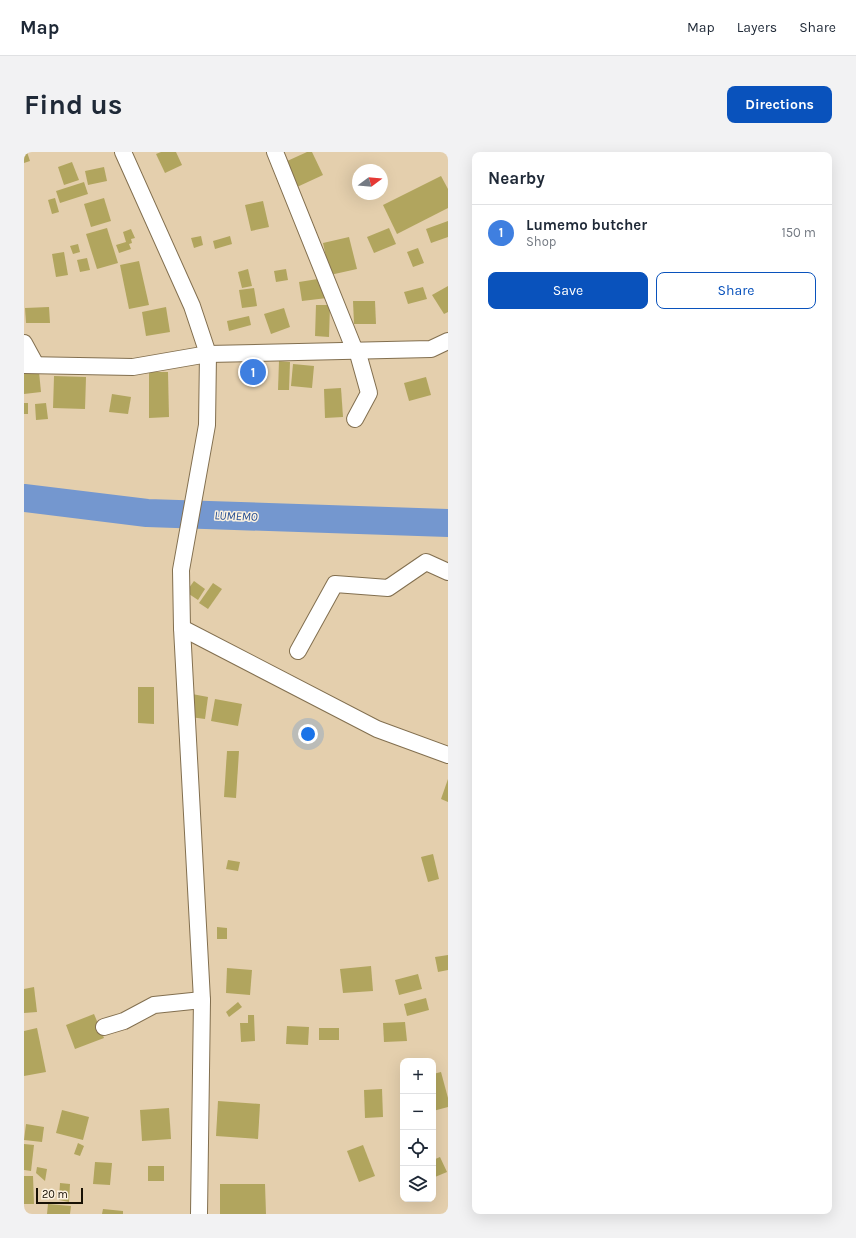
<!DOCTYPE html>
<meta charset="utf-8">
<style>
body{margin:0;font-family:Karla,sans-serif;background:#f2f2f3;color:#1f2937}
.controls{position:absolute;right:12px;bottom:12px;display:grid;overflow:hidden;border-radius:8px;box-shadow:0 4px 16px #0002}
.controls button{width:36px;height:36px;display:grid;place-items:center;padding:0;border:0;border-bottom:1px solid #e0e1e3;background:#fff;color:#1f2937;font:20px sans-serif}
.compass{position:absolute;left:328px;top:12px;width:36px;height:36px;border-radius:50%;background:#fff;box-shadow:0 4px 16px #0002;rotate:74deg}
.scale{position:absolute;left:12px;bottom:10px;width:47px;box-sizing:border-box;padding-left:4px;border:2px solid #181105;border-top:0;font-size:11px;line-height:14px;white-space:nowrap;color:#181105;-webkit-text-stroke:3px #fcf2e0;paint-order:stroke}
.you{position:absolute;left:284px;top:582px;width:14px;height:14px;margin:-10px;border:3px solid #fff;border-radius:50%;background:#1a73e8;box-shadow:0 0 0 6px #1a73e833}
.badge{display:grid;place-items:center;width:26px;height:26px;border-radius:50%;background:#0952bc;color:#fff;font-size:13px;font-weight:700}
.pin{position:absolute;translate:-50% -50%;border:2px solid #fff;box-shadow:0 1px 4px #0006}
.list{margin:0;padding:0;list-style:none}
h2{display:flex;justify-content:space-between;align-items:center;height:52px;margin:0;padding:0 16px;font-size:17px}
h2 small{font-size:13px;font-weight:400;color:#747a83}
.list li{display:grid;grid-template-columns:26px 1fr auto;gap:12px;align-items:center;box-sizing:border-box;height:56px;padding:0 16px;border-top:1px solid #e0e1e3}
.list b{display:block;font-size:15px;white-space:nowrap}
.list p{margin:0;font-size:13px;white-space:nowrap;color:#747a83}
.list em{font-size:13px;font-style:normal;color:#747a83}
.actions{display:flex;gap:8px;padding:12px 16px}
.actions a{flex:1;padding:9px 0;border:1px solid #0952bc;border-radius:8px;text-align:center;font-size:14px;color:#0952bc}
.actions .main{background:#0952bc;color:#fff}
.icon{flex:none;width:22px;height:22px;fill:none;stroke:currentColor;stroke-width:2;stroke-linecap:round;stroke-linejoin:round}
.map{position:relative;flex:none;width:424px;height:1062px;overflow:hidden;border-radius:8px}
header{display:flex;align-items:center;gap:24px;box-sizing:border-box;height:56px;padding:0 20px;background:#fff;border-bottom:1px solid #e0e1e3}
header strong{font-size:19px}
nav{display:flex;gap:22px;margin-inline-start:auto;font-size:14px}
.intro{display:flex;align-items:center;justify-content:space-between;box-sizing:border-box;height:96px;padding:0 24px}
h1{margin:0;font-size:28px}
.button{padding:10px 18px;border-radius:8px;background:#0952bc;color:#fff;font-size:14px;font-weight:700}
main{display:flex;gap:24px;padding:0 24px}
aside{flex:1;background:#fff;border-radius:8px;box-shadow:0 4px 16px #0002}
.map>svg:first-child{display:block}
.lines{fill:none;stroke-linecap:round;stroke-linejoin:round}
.river{stroke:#7497cf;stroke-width:28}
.building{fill:#b1a55e}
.minor-casing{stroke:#826f4f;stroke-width:18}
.minor{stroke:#fff;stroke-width:16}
.labels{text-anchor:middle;stroke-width:3;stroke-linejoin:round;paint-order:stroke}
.water-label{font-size:12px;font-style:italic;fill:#214b90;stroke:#fcf2e0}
</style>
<header>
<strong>Map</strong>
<nav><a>Map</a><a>Layers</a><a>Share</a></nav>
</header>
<div class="intro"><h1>Find us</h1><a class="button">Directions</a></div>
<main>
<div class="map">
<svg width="424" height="1062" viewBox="0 0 424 1062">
<rect width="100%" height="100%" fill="#e4cfad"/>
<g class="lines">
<polyline class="river" points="0,346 123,361 424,371"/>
</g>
<g class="building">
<polygon points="0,0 3,0 6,9 0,11"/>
<polygon points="137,0 152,0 158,13 141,21 132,2"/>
<polygon points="283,0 288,0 299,23 273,35 261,10"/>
<polygon points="48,10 55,28 40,33 34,15"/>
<polygon points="80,15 83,29 64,33 61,19"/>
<polygon points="417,24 424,37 424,56 373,82 359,53"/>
<polygon points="60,30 64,42 36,51 32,39"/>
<polygon points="31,46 35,60 28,62 24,48"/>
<polygon points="80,46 87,69 67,75 60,52"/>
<polygon points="239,49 245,75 227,79 221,53"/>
<polygon points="424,69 424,85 407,91 402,77"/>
<polygon points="83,76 94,111 73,117 62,82"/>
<polygon points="365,76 372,92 350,101 343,85"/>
<polygon points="107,77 111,86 107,87 108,91 105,92 107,97 95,101 92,93 102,90 99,80"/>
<polygon points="177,84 179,93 170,96 167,86"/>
<polygon points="206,84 208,92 191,97 189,89"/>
<polygon points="325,85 333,117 306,123 299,91"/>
<polygon points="54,92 56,100 49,102 46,94"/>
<polygon points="394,96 400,111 389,115 383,100"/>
<polygon points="40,100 44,123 32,125 28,102"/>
<polygon points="63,106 66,118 56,120 53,108"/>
<polygon points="115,109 125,153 105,157 96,113"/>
<polygon points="224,117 228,134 218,136 214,120"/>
<polygon points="262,117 264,128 252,130 250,119"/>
<polygon points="300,126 303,146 278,149 275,130"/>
<polygon points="424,134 424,160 420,162 408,143"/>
<polygon points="399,135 403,147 384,152 380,140"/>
<polygon points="230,136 233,154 218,156 215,138"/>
<polygon points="329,149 351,149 352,172 330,172"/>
<polygon points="292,153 306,153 305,185 291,184"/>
<polygon points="25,155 26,171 2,171 1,156"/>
<polygon points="142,155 146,180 122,184 118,160"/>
<polygon points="260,156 266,175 247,182 240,162"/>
<polygon points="225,164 227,173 205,179 203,169"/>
<polygon points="255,209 266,210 265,238 254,238"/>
<polygon points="234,211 236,230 224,232 221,213"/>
<polygon points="269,212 290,214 288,236 267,234"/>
<polygon points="15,220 17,240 0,242 0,221"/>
<polygon points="125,220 144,220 145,265 125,266"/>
<polygon points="30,224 62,225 61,257 29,256"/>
<polygon points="402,225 407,243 385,249 380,231"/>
<polygon points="317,236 319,265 301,266 300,237"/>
<polygon points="88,242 107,245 104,262 85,260"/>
<rect x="0" y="251" width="4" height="11"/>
<polygon points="22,251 24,267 12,268 11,252"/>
<polygon points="170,429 181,437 174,448 162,440"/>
<polygon points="189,431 198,437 184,457 175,451"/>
<polygon points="114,535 130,535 130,572 114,571"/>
<polygon points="168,542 184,545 181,567 166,565"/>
<polygon points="191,547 218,552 214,574 187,569"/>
<polygon points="203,599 215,599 212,646 200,645"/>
<polygon points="424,627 424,650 417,647"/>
<polygon points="409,702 415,727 404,730 397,705"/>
<polygon points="204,708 216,710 214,719 202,717"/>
<polygon points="193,775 203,776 203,787 193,787"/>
<polygon points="424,803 424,818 414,820 411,805"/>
<polygon points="347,814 349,839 319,841 316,817"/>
<polygon points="203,816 228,818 226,843 202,841"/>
<polygon points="394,822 398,837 375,843 371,828"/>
<polygon points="10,835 13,860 0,861 0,837"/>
<polygon points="402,846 405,858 383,864 380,852"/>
<polygon points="214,850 218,855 205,865 202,860"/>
<polygon points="70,862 80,886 51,897 42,873"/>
<polygon points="224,863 230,863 231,889 217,890 216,871 224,871"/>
<polygon points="381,870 383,889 360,890 359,871"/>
<polygon points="263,874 285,875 284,893 262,892"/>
<polygon points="13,876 22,920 0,924 0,879"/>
<rect x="295" y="876" width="20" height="12"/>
<polygon points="417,920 424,946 424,955 409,959 409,922"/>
<polygon points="358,937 359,965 341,966 340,938"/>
<polygon points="194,949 236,952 234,987 192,984"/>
<polygon points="145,956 147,987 118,989 116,958"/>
<polygon points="38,958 65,965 59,988 32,981"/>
<polygon points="2,972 20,975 18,990 0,988"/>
<polygon points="54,991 60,994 56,1004 50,1002"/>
<polygon points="0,992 10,993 7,1019 0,1018"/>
<polygon points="339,993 351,1024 335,1030 323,999"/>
<polygon points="416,1005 423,1020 411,1025 409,1020 409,1008"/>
<polygon points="71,1010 88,1011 86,1033 69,1032"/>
<rect x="124" y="1014" width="16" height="15"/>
<polygon points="13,1015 23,1017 21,1029 12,1021"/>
<polygon points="0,1024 9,1024 10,1052 0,1052"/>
<polygon points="36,1031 46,1032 45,1050 35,1048"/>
<polygon points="196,1032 241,1032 242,1062 196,1062"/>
<polygon points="24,1052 47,1054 46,1062 23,1062"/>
<polygon points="79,1057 99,1059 99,1062 78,1062"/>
</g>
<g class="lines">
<g class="minor-casing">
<g id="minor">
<polyline points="99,0 168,154 184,202 183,273 157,418 158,476 178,848 175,1062"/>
<polyline points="251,0 331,199"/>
<polyline points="0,191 12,213"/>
<polyline points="0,213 109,215 184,202 407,197 424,189"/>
<polyline points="331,267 345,241 333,198"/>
<polyline points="158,476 353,577 424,603"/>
<polyline points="274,499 311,432 364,436 402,410 424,420"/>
<polyline points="80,875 100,869 130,853 178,848"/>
</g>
</g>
<use href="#minor" class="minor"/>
</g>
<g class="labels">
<g class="water-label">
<text transform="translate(212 364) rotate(2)" y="4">LUMEMO</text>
</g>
</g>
</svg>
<div class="controls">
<button>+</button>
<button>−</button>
<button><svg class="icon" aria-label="locate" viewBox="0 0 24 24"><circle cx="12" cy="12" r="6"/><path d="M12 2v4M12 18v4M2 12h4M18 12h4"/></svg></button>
<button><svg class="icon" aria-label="layers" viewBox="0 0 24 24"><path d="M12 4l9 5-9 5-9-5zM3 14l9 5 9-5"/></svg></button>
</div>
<svg class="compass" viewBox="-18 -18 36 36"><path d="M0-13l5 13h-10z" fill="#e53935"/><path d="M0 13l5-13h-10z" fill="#747a83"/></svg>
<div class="scale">20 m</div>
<div class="you"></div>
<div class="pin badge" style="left:229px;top:220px;background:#3f7fe0">1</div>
</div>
<aside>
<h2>Nearby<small></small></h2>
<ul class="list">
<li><span class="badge" style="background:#3f7fe0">1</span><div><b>Lumemo butcher</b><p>Shop</p></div><em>150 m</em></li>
</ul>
<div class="actions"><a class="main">Save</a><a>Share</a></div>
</aside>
</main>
